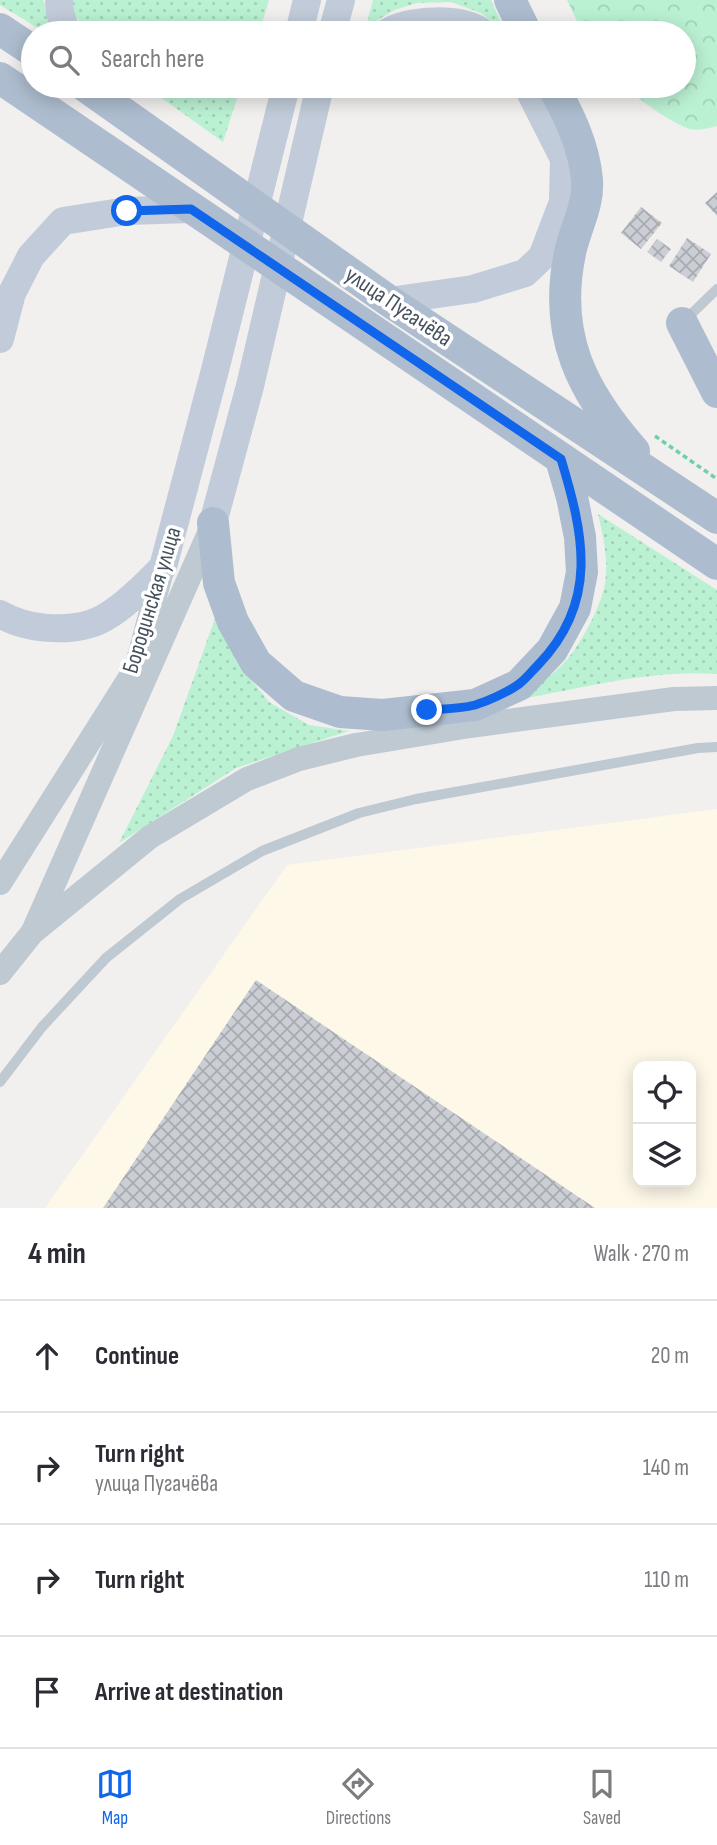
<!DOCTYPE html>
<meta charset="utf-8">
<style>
body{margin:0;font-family:"Sofia Sans Condensed",sans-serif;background:#f2f2f3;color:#2b2b33}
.controls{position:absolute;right:21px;bottom:21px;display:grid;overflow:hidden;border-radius:14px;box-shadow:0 4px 18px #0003}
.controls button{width:63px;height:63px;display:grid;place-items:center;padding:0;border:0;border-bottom:2px solid #e1e1e2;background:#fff;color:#2b2b33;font:35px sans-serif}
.stop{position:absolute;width:21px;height:21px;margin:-16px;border:5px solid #1065eb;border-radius:50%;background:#fff}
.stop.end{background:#1065eb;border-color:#fff;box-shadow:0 2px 7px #0008}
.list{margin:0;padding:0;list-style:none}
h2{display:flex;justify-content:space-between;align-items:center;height:91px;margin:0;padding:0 28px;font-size:30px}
h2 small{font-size:23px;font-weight:400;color:#7c7c81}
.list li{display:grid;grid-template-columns:46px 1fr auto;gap:21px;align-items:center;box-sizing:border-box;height:112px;padding:0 28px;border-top:2px solid #e1e1e2}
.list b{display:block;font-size:26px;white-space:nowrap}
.list p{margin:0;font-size:23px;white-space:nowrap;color:#7c7c81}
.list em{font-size:23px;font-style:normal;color:#7c7c81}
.icon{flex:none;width:38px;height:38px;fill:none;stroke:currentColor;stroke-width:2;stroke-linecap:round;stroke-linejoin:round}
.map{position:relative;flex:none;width:717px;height:1208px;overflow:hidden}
.search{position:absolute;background:#fff;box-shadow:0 4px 18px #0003;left:21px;right:21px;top:21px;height:77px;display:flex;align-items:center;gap:18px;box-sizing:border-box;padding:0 24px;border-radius:38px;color:#7c7c81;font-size:26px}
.sheet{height:539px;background:#fff}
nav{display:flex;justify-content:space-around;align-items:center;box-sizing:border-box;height:98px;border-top:2px solid #e1e1e2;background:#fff;font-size:19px;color:#7c7c81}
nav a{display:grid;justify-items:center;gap:4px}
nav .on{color:#1065eb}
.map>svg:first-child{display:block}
.commercial{fill:#fdf8e8;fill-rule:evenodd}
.grass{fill:url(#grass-dots)}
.forest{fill:url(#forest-crowns)}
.building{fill:url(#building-cross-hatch)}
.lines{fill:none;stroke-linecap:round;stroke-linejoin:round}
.path{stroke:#71d1a6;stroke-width:3.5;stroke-dasharray:5 3.5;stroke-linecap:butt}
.service{stroke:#bfc9d2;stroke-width:10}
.tertiary{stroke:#bfc9d2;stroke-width:24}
.secondary{stroke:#c1cbd9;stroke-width:28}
.primary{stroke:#adbdcf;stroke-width:32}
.route{stroke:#1065eb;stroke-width:9}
.labels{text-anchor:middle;stroke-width:7;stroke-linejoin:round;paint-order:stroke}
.street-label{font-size:23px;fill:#46515e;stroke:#fff}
</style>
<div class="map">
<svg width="717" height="1208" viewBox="0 0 717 1208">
<defs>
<pattern id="grass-dots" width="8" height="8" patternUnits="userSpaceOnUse" patternTransform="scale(1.75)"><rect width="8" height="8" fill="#bbf1d3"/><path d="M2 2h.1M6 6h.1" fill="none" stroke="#a2d0b8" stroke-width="1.8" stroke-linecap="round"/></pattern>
<pattern id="forest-crowns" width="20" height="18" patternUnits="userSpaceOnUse" patternTransform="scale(1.75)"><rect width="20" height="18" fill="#bbf1d3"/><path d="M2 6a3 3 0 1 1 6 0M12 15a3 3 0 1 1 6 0" fill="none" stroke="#a2d0b8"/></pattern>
<pattern id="building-cross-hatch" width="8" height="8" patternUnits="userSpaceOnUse" patternTransform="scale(1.75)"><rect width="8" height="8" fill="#cbced4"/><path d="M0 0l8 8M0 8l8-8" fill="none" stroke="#a7aaaf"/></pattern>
</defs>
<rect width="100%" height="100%" fill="#f2efef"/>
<path class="commercial" d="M717,809V1208H45L287,865ZM638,1066H691V1182H638Z"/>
<g class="grass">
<polygon points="0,0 43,0 55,33 46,33 0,5"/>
<polygon points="72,0 269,0 259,33 88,33 73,12"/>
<polygon points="373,0 491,0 506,33 481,13 451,2 417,3 394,10 366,27"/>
<polygon points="145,86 241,86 223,142"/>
<path d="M598,514L717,590V674C652,669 584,688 520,699C534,688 550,678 562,665C580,647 600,608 605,584C609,560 603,536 598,514Z"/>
<polygon points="218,610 236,661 269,702 309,725 349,731 236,768 119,843 173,736"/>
</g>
<path class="forest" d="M567,0H717V126C709,128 698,131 690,129C671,123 639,100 625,86H684V33H587L577,21Z"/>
<g class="building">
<polygon points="717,192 717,216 705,203"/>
<polygon points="641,207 662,223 641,249 621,233"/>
<polygon points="687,238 711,254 693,282 669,266"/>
<polygon points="657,239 671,249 661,262 647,252"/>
<polygon points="256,980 595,1208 103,1208"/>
</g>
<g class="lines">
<polyline class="path" points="655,436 717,479"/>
<g class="service">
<polyline points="685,320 717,289"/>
<polyline points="0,1082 42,1027 106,958 180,899 262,851 359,813 416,799 698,748 717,747"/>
</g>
<g class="tertiary">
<polyline points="0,883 136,668 163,567"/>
<polyline points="34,929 213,524"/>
<polyline points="0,973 32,933 150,837 247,779 299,759 356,745 470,726 674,699 717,698"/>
</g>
<g class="secondary">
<polyline points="59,0 60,13 67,33"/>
<polyline points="299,33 307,0"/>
<polyline points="332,33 341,0"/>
<path d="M386,33C408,19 462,16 483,33"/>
<polyline points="389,301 473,289 525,273 542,257 563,202 564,159 527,86"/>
<polyline points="0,339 12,293 31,256 63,221 127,211 191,209"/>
<polyline points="213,523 250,386 320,86"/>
<path d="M0,614C25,629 63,632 90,624C115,617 145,586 163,567L215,370L286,86"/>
</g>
<g class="primary">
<polyline points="510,0 526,33"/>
<polyline points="0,29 33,51"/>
<polyline points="0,78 717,564"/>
<polyline points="85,86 389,301 717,518"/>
<path d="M553,86C569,116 584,145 587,180C589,206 575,228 570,253C553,334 581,391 634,451"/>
<polyline points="682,323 717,392"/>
<polyline points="213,523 219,583 233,622 256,663 294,696 340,712 383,715 475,705 519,685 552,650 575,608 582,572 580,537 572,497 561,459"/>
</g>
</g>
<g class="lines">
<path class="route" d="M127,211L191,209L561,459C584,535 599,602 538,665C532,671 526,679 519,684C508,692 488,701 475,705C460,709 442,709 427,710"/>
</g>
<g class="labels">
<g class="street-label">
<text transform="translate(399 306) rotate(34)" y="8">улица Пугачёва</text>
<text transform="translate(151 600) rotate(-73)" y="8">Бородинская улица</text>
</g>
</g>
</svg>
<div class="controls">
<button><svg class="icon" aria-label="locate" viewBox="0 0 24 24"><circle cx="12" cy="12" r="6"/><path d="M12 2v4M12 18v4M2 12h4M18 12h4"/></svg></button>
<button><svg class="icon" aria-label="layers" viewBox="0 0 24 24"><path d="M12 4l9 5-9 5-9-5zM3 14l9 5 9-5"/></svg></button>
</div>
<div class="stop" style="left:127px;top:211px"></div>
<div class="stop end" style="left:427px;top:710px"></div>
<div class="search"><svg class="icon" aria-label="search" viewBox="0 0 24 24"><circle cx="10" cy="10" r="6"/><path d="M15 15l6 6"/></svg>Search here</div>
</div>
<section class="sheet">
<h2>4 min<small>Walk · 270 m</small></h2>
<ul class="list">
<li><svg class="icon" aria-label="ahead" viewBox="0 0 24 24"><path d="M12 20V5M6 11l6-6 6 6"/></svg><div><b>Continue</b></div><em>20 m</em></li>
<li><svg class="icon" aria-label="right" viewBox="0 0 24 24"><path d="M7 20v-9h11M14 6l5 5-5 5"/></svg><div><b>Turn right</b><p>улица Пугачёва</p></div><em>140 m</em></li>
<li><svg class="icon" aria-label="right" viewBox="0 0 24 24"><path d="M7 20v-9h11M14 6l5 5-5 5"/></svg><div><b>Turn right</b></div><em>110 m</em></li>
<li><svg class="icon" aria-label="arrive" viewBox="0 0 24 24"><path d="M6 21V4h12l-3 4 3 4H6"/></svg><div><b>Arrive at destination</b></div></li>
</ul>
</section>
<nav>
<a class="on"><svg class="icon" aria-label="map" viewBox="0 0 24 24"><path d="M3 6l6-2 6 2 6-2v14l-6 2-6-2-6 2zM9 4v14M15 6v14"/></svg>Map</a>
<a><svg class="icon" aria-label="directions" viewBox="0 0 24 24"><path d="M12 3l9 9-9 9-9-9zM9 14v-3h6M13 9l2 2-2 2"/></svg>Directions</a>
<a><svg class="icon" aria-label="saved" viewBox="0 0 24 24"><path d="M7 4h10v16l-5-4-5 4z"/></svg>Saved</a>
</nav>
